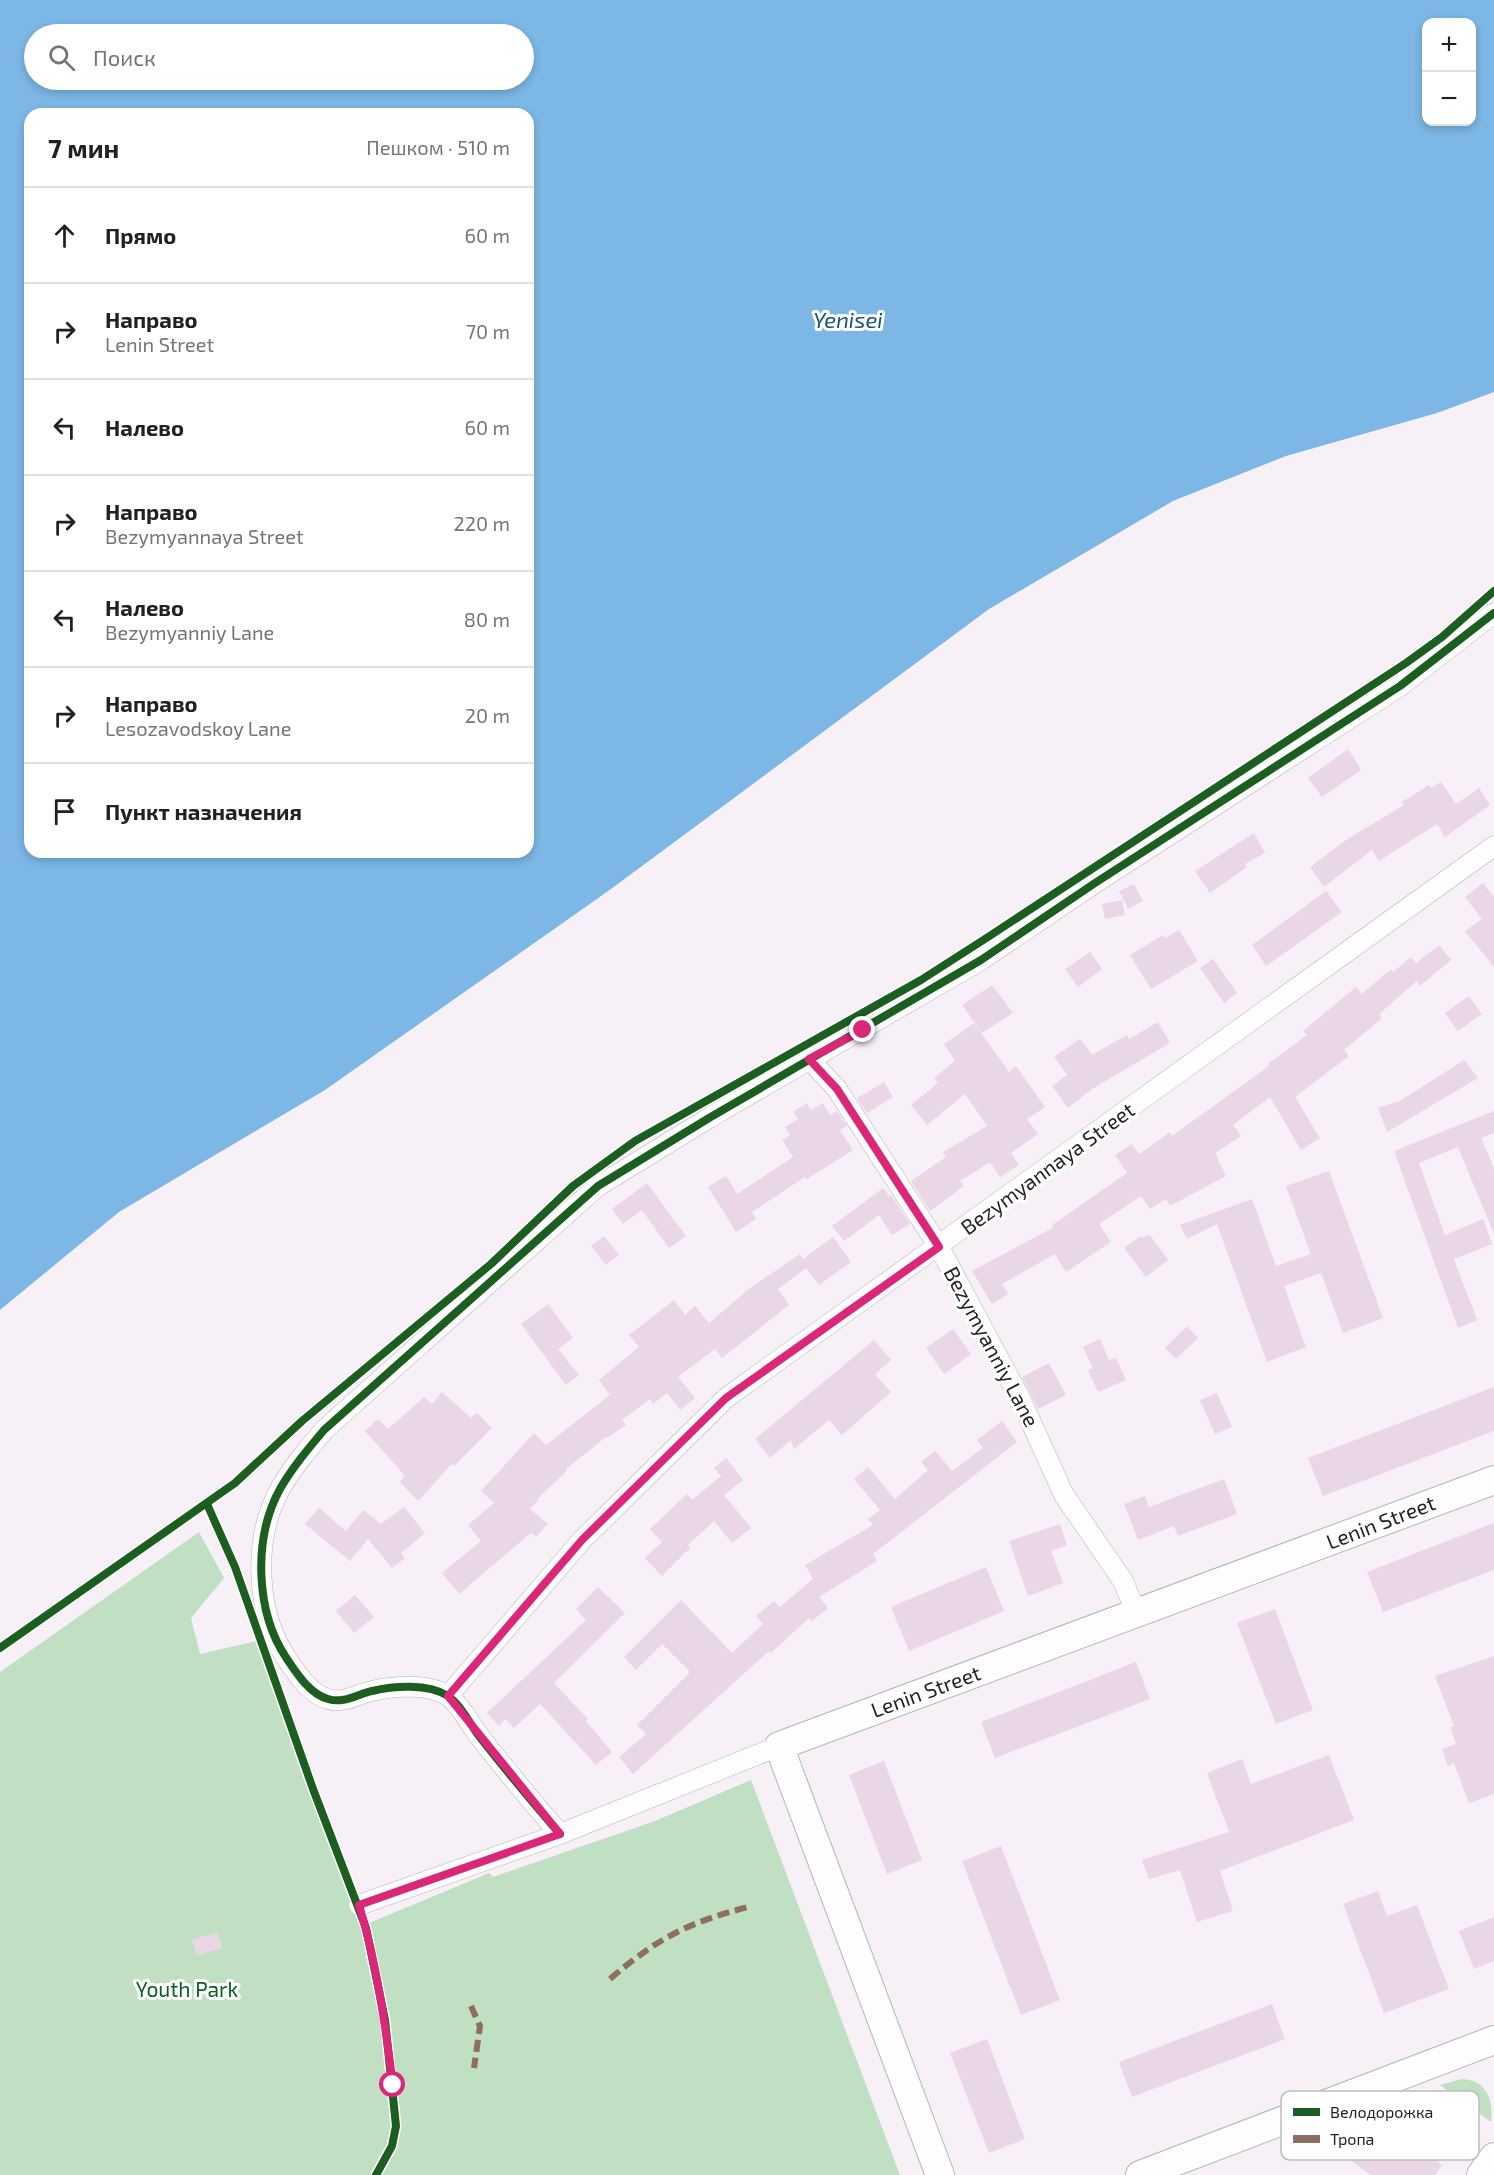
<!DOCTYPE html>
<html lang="ru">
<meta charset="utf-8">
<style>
body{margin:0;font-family:"Exo 2",sans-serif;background:#f2f2f2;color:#202124}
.controls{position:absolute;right:18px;top:18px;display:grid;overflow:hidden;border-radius:12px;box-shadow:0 3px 9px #0003}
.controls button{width:54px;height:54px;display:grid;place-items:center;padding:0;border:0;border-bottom:2px solid #e0e0e0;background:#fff;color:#202124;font:30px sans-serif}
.stop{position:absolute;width:18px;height:18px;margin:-14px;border:4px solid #db2777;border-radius:50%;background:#fff}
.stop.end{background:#db2777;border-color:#fff;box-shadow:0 2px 6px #0008}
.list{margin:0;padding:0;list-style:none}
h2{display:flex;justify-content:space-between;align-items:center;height:78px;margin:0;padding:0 24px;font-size:26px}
h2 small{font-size:20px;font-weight:400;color:#757577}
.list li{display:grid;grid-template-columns:39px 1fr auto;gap:18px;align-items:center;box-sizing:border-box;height:96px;padding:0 24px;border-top:2px solid #e0e0e0}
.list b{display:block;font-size:22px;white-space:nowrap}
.list p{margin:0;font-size:20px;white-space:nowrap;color:#757577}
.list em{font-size:20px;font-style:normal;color:#757577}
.icon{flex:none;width:33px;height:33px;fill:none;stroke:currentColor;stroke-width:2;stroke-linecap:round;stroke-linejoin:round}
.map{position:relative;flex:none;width:1494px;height:2175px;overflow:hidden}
.search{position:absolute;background:#fff;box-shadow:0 3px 9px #0003;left:24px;top:24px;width:510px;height:66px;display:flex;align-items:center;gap:15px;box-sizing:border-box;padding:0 21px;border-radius:33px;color:#757577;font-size:22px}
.panel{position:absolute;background:#fff;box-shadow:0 3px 9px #0003;left:24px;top:108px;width:510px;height:750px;border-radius:18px}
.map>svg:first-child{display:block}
.green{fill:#c0dfc3}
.water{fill:#7cb7e5;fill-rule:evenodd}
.building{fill:#e9d6e7}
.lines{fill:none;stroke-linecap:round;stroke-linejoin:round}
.street-casing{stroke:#b9b2b8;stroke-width:21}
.secondary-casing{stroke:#b9b2b8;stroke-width:30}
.street{stroke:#fefdfe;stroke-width:20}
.secondary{stroke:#fefdfe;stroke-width:28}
.quiet{stroke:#8d6e63;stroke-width:6;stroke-dasharray:12 6;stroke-linecap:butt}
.cycleway-casing{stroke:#fff;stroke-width:11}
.cycleway{stroke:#1b5e20;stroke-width:8}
.route{stroke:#db2777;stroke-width:8}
.labels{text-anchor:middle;stroke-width:6;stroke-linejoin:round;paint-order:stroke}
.street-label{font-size:21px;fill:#251f24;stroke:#fff}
.park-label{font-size:21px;fill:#086021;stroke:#fff}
.water-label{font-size:22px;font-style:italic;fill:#13537d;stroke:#fff}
.key{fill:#fff;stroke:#bebcbd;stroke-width:1.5}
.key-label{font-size:16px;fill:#251f24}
</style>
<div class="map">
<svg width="1494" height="2175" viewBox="0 0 1494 2175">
<rect width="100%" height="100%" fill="#f8f0f7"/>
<g class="green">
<polygon points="199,1532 224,1578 191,1618 200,1654 261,1640 362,1926 489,1873 493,1877 655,1821 751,1780 900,2175 0,2175 0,1672"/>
<path d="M1462,2079C1485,2080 1494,2098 1491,2122L1440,2085Z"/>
</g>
<path class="water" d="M0,0H1494V392L1437,413L1286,456L1173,501L989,609L611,889L325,1090L119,1212L0,1310ZM1426,22H1472V122H1426ZM34,34H524V80H34ZM30,114H528V852H30Z"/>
<g class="building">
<polygon points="1348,749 1361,770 1322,797 1308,778"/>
<polygon points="1441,782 1456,804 1479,788 1490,805 1445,837 1437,824 1379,861 1372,850 1324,887 1310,867 1349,838 1404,805 1402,802 1429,785 1431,788"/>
<polygon points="1254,833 1265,853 1245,864 1247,867 1210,893 1195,871"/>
<polygon points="1483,883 1494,897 1494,967 1465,931 1482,919 1465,897"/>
<polygon points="1134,884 1143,901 1128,909 1119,891"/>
<polygon points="1326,891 1342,912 1266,966 1252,945"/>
<polygon points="1122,900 1125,915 1105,919 1102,904"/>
<polygon points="1179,930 1198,961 1151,989 1130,955 1163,935 1165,938"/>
<polygon points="1439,945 1451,960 1420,986 1417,981 1379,1014 1382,1018 1344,1050 1349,1056 1295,1097 1320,1138 1301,1150 1270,1097 1233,1125 1241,1136 1215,1153 1226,1176 1170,1206 1166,1199 1150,1209 1141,1196 1099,1224 1111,1242 1066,1272 1055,1254 1002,1284 1008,1294 992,1304 972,1271 1054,1227 1052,1225 1127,1173 1115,1155 1132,1144 1139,1154 1170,1132 1172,1136 1269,1066 1268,1064 1307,1035 1303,1031 1356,987 1362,994 1391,969 1393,972 1411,957 1416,963"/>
<polygon points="1090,952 1102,969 1078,987 1065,969"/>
<polygon points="1213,959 1237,993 1224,1003 1200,968"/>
<polygon points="992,985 1013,1013 982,1033 962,1005"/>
<polygon points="1469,996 1482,1014 1458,1031 1445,1013"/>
<polygon points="1158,1022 1170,1043 1092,1089 1068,1108 1052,1086 1067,1075 1054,1057 1080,1039 1092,1055 1127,1035 1129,1039"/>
<polygon points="974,1023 1009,1072 1016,1066 1045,1107 1027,1119 1038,1134 1011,1153 1019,1165 1000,1177 990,1162 960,1181 964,1186 930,1211 911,1181 946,1157 943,1152 987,1126 965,1094 927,1125 911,1105 938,1083 934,1078 955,1061 944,1044"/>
<polygon points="1464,1060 1478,1078 1387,1132 1378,1108 1400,1101"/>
<polygon points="884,1082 893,1097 867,1113 857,1098"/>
<polygon points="807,1103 811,1110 823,1103 830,1115 837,1111 847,1126 840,1130 853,1150 807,1179 805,1177 752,1212 756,1219 736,1232 708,1187 726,1176 737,1194 793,1157 782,1140 790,1135 785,1127 798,1119 793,1112"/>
<polygon points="1494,1111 1494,1133 1481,1138 1494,1169 1494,1234 1458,1147 1419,1163 1445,1235 1483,1219 1492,1244 1454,1259 1477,1320 1458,1328 1394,1151"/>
<polygon points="1329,1171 1383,1318 1343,1333 1321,1273 1284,1286 1306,1347 1267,1362 1217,1224 1187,1239 1180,1225 1252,1199 1276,1266 1311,1254 1286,1186"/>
<polygon points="647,1183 686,1236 669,1248 642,1210 623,1224 612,1209"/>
<polygon points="883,1188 889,1196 891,1195 910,1224 892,1235 879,1215 844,1241 832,1226"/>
<polygon points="1150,1235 1168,1260 1146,1277 1124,1248 1141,1236 1142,1238"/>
<polygon points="604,1236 619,1255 606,1265 591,1246"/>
<polygon points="833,1237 851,1262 819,1285 806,1268 778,1289 789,1305 722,1358 715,1349 678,1377 695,1398 680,1410 667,1393 653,1404 650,1399 622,1420 626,1425 607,1438 606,1437 566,1469 567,1471 537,1499 539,1500 530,1509 548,1524 536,1537 531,1533 459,1594 442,1573 481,1541 468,1525 494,1503 481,1491 534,1433 546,1445 610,1395 599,1380 639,1347 629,1335 674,1300 685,1315 695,1306 709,1323 750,1288 800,1254 803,1259"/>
<polygon points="548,1304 573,1338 558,1349 579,1375 566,1385 521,1324"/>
<polygon points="1187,1326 1198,1338 1176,1359 1165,1348"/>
<polygon points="953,1329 971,1354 944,1374 926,1348"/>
<polygon points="1100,1339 1109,1360 1116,1358 1126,1380 1098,1392 1088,1370 1093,1368 1083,1347"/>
<polygon points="874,1340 891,1360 875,1374 891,1392 842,1435 829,1420 794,1449 791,1440 770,1458 755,1439"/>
<polygon points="1049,1363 1066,1395 1038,1409 1022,1377"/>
<polygon points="1494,1387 1494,1431 1323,1496 1308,1458"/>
<polygon points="442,1392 471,1418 477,1413 492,1428 454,1466 452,1464 418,1501 400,1482 405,1476 365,1431 378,1419 388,1429 424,1397 432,1404"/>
<polygon points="1217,1393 1232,1427 1215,1434 1200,1400"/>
<polygon points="1002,1421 1017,1442 873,1554 877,1561 819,1597 828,1608 812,1621 809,1618 771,1653 769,1651 633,1774 619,1757 646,1734 637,1725 690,1672 662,1644 636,1670 624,1657 681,1600 732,1653 763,1624 756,1616 774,1601 780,1607 813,1579 805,1565 873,1525 868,1519 880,1510 854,1479 868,1467 895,1499 928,1470 921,1462 935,1451 952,1471 983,1448 977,1440"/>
<polygon points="726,1458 743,1480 724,1495 751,1528 732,1543 714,1521 688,1545 690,1548 662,1576 645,1558 662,1542 650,1529 687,1494 692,1500 721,1476 714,1468"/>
<polygon points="1224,1479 1237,1514 1178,1536 1174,1526 1138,1540 1124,1504 1145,1496 1149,1507"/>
<polygon points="404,1507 425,1533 401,1553 405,1558 392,1568 368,1539 350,1561 305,1524 319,1508 346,1531 363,1510 381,1524"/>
<polygon points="1494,1523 1494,1570 1383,1612 1367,1572"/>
<polygon points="1060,1524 1067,1545 1051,1551 1063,1583 1028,1596 1009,1541"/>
<polygon points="986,1567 1004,1611 909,1651 891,1607"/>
<polygon points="598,1587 625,1613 554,1683 588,1719 586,1721 612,1752 596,1765 540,1704 514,1728 505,1719 499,1726 487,1713 586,1620 576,1609"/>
<polygon points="355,1595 374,1617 354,1633 336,1611"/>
<polygon points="1275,1609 1313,1710 1276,1724 1237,1623"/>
<polygon points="1494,1656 1494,1794 1469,1803 1454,1763 1448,1766 1442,1749 1456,1744 1450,1727 1454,1726 1435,1676"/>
<polygon points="1136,1662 1150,1699 995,1758 981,1722"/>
<polygon points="1329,1755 1354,1820 1220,1871 1233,1911 1197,1922 1180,1870 1149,1879 1142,1860 1229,1832 1207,1773 1242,1759 1251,1784"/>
<polygon points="884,1761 922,1860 887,1874 849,1775"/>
<polygon points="1001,1846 1060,2000 1021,2015 962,1861"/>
<polygon points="1378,1891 1387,1916 1417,1905 1449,1989 1384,2013 1343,1904"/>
<polygon points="1494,1917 1494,1961 1474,1969 1459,1931"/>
<polygon points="217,1932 223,1948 197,1956 192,1940"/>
<polygon points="1272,2004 1285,2039 1132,2097 1119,2062"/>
<polygon points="987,2039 1025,2139 989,2153 950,2053"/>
<polygon points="1381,2120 1442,2165 1435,2175 1371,2175 1337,2151 1357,2124 1371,2134"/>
</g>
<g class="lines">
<g class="street-casing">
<g id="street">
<polyline points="809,1059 837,1089 939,1247 1021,1400 1064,1495 1123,1581 1137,1614"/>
<polyline points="448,1696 582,1540 726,1398 1494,846"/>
<path d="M560,1834C532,1802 505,1769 479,1736C470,1724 460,1704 448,1696C428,1683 393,1686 372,1691C357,1694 344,1704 328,1699C310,1694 297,1674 287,1659C255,1612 253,1538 280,1489C292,1468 308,1449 324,1430L598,1186L709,1118L981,960L1095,883L1400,686L1494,613"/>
<polyline points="359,1905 560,1834 779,1746"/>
</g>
</g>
<g class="secondary-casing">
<g id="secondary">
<polyline points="940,2175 779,1746 1494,1480"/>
<polyline points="1140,2175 1494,2040"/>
<polyline points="1481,2175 1494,2157"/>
</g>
</g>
<use href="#street" class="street"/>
<use href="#secondary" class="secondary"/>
<g class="quiet">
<path d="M610,1979C659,1937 689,1922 752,1906"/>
<polyline points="471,2006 480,2026 474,2068"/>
</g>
<g class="cycleway-casing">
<g id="cycleway">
<polyline points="207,1504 235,1567 313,1789 366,1928 385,2020 396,2126 392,2146 376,2175"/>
<polyline points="0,1648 235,1483 302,1421 491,1264 573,1186 635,1141 921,980 988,937 1406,663 1442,637 1494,591"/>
<path d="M560,1834C532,1802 505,1769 479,1736C470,1724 460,1704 448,1696C428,1683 393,1686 372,1691C357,1694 344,1704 328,1699C310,1694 297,1674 287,1659C255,1612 253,1538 280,1489C292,1468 308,1449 324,1430L598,1186L709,1118L981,960L1095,883L1400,686L1494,613"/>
</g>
</g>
<use href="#cycleway" class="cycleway"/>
</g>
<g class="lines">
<path class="route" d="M393,2085C385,2024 377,1964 359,1905L560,1834L448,1696L582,1540L726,1398L939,1247L837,1089L809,1059L863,1030"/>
</g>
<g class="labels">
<g class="street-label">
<text transform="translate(1048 1169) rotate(-36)" y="7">Bezymyannaya Street</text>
<text transform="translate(991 1347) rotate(62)" y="7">Bezymyanniy Lane</text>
<text transform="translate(1381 1523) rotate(-21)" y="7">Lenin Street</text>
<text transform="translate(926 1692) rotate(-20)" y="7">Lenin Street</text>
</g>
<g class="park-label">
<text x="187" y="1997">Youth Park</text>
</g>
<g class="water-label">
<text x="848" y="328">Yenisei</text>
</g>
</g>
<rect x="1281" y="2091" width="198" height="69" rx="9" class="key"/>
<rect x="1293" y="2108" width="27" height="8" fill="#1b5e20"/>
<rect x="1293" y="2135" width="27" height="8" fill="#8d6e63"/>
<g class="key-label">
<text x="1330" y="2118">Велодорожка</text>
<text x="1330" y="2145">Тропа</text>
</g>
</svg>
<div class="controls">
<button>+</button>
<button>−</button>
</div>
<div class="stop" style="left:393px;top:2085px"></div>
<div class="stop end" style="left:863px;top:1030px"></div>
<div class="search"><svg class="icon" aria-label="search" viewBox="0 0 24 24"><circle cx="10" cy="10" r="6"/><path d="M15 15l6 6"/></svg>Поиск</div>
<section class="panel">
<h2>7 мин<small>Пешком · 510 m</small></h2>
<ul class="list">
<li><svg class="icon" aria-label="ahead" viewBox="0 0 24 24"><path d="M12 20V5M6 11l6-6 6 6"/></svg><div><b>Прямо</b></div><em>60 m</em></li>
<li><svg class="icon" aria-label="right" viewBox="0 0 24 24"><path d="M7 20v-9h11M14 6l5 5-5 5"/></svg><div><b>Направо</b><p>Lenin Street</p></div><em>70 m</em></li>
<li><svg class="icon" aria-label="left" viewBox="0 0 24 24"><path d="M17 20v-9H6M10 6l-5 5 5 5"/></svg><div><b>Налево</b></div><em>60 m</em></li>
<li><svg class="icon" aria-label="right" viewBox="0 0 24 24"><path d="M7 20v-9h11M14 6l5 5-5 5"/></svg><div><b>Направо</b><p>Bezymyannaya Street</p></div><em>220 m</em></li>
<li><svg class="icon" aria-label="left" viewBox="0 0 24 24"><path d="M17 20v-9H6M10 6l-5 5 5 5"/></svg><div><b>Налево</b><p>Bezymyanniy Lane</p></div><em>80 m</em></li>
<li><svg class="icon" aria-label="right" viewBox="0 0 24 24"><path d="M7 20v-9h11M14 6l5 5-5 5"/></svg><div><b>Направо</b><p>Lesozavodskoy Lane</p></div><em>20 m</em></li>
<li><svg class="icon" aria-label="arrive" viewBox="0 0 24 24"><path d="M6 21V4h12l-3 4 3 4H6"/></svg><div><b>Пункт назначения</b></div></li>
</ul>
</section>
</div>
